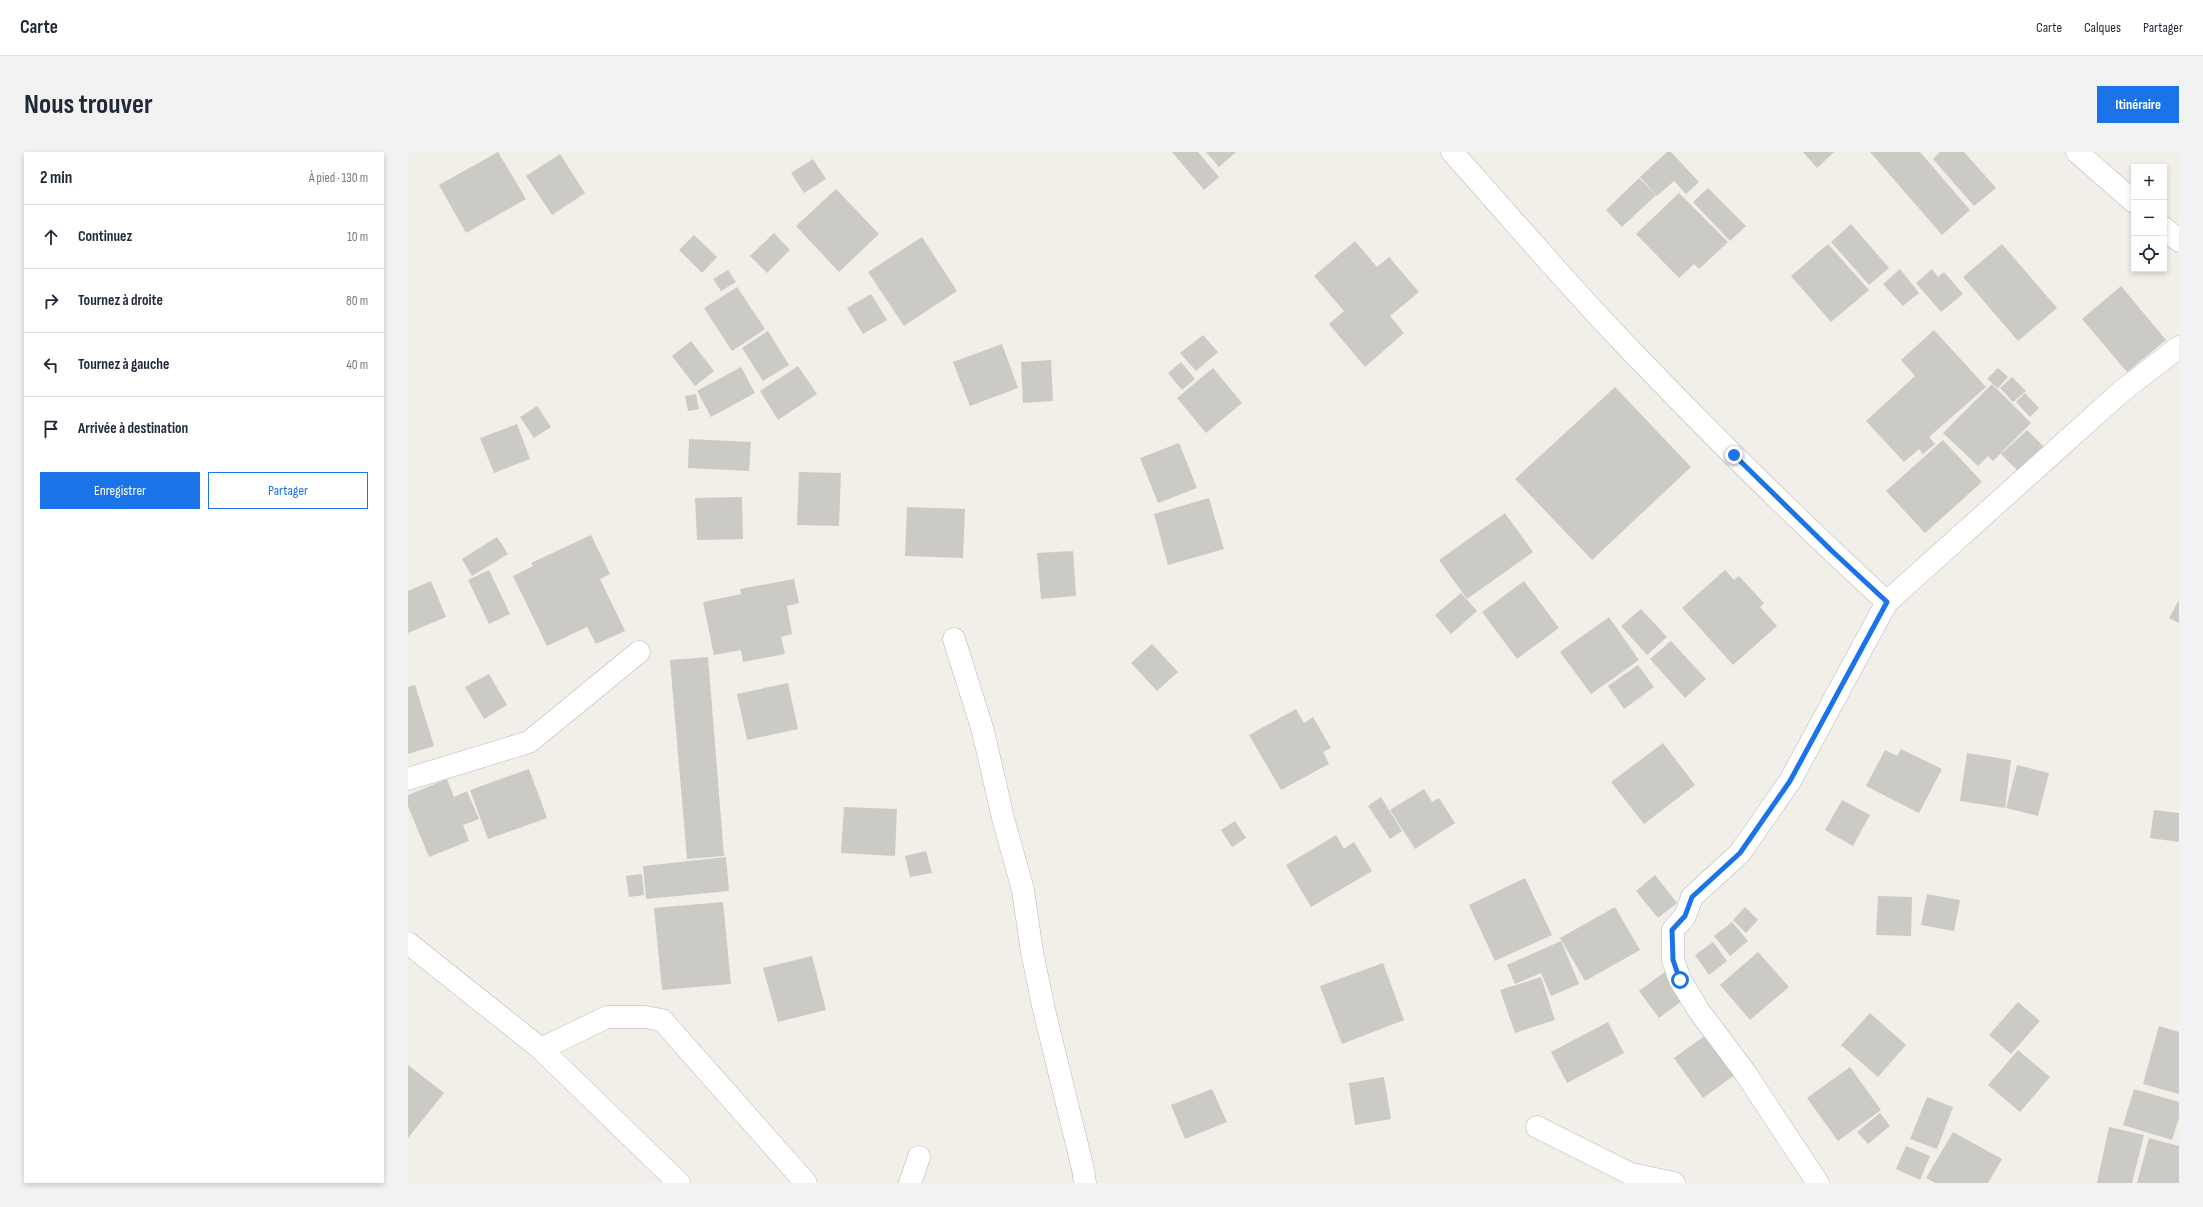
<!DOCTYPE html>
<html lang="fr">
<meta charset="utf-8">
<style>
body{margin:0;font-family:"Sofia Sans Condensed",sans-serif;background:#f2f2f3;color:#1f2937}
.controls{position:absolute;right:12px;top:12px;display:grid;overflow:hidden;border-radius:0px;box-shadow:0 2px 6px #0003}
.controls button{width:36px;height:36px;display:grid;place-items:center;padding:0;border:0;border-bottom:1px solid #e0e1e3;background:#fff;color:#1f2937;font:20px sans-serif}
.stop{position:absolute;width:12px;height:12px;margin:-9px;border:3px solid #1a73e8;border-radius:50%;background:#fff}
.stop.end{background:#1a73e8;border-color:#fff;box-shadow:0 1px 4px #0008}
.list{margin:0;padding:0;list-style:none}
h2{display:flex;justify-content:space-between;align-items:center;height:52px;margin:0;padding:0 16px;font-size:17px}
h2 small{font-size:13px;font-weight:400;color:#747a83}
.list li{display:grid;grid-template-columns:26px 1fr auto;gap:12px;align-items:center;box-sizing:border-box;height:64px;padding:0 16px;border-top:1px solid #e0e1e3}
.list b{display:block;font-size:15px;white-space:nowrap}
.list em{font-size:13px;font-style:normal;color:#747a83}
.actions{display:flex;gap:8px;padding:12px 16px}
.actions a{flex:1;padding:9px 0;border:1px solid #1a73e8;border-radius:0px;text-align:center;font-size:14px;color:#1a73e8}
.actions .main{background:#1a73e8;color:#fff}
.icon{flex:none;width:22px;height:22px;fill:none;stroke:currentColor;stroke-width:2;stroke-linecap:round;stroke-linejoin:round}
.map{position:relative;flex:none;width:1771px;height:1031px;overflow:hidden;border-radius:0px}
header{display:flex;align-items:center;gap:24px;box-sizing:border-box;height:56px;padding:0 20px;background:#fff;border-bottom:1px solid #e0e1e3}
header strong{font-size:19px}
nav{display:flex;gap:22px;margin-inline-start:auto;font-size:14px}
.intro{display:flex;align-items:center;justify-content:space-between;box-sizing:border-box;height:96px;padding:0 24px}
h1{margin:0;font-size:28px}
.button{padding:10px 18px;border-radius:0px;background:#1a73e8;color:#fff;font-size:14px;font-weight:700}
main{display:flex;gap:24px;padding:0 24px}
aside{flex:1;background:#fff;border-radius:0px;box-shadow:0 2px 6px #0003}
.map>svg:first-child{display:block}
.building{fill:#cccac5}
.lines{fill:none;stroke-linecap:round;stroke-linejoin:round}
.street-casing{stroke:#b5b8bc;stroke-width:23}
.street{stroke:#fff;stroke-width:22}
.route{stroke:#1a73e8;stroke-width:5}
</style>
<header>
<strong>Carte</strong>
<nav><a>Carte</a><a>Calques</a><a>Partager</a></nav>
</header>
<div class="intro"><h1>Nous trouver</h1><a class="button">Itinéraire</a></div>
<main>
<aside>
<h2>2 min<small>À pied · 130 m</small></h2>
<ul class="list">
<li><svg class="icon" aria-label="ahead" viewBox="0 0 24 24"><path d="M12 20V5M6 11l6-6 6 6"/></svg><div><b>Continuez</b></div><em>10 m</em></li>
<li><svg class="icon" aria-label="right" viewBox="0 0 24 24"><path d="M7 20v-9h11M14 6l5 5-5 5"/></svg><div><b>Tournez à droite</b></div><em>80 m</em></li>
<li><svg class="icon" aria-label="left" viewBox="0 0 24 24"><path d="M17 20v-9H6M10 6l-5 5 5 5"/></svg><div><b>Tournez à gauche</b></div><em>40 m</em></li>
<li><svg class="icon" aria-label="arrive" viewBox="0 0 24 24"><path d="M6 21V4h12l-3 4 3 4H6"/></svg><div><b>Arrivée à destination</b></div></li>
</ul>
<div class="actions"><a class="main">Enregistrer</a><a>Partager</a></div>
</aside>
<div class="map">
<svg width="1771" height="1031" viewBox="0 0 1771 1031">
<rect width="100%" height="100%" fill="#f1efe8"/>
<g class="building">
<polygon points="90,0 118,47 58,81 31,33"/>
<polygon points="764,0 790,0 811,25 796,38"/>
<polygon points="798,0 828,0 811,15"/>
<polygon points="1259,0 1263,0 1291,30 1278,42 1266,29 1249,44 1232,25"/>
<polygon points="1395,0 1426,0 1409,16"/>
<polygon points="1462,0 1512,0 1562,58 1534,83"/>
<polygon points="1532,0 1556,0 1588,36 1566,54 1525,7"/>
<polygon points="152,2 177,41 144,63 118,24"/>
<polygon points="405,7 418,27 396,41 383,21"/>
<polygon points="1231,26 1248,43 1214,75 1198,58"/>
<polygon points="1300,36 1338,74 1322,89 1285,50"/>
<polygon points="428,37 471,82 431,120 388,74"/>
<polygon points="1271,41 1320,90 1291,117 1286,112 1271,126 1228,82"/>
<polygon points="1443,72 1481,116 1461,133 1423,90"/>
<polygon points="366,81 382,98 359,121 342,104"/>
<polygon points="286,83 309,105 294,121 271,98"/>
<polygon points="514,85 549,139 496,174 460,120"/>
<polygon points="947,89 969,115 981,105 1011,140 982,164 996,181 957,215 921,172 936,159 906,124"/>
<polygon points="1420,92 1461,138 1423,170 1383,124"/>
<polygon points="1594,92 1649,156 1610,189 1555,125"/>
<polygon points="1492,117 1511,141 1495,154 1475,132"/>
<polygon points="1524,117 1530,125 1536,120 1555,142 1533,160 1508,131"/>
<polygon points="320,118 328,130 313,139 305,127"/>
<polygon points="1713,134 1758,188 1719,220 1674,167"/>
<polygon points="329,135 357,177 324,199 296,156"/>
<polygon points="463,142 479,168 455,182 439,156"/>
<polygon points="1526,178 1578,235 1521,285 1527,292 1515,302 1511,297 1496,310 1458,269 1507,224 1493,208"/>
<polygon points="360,179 381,213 355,229 334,196"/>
<polygon points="795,183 810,200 788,219 772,201"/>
<polygon points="283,189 306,219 287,234 264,204"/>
<polygon points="594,192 610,236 562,254 545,210"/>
<polygon points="643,208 645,249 615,251 613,210"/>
<polygon points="773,210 787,227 774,238 760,221"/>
<polygon points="390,214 409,242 370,268 352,239"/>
<polygon points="333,215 347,241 303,265 289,239"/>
<polygon points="805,216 834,251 798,281 769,246"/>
<polygon points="1590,216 1600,225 1590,236 1579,227"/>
<polygon points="1604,225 1618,239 1605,250 1592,236"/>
<polygon points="1584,232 1623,271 1585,309 1580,304 1570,314 1535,281"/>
<polygon points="1207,235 1283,315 1184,408 1107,327"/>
<polygon points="1617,241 1631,256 1622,265 1608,250"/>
<polygon points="288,242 291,257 280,259 277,244"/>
<polygon points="129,254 143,275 126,286 112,265"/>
<polygon points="109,272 122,307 86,321 72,286"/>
<polygon points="1619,278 1636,295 1610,319 1593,302"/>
<polygon points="281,287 343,290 341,319 280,316"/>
<polygon points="1535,288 1574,330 1517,381 1478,339"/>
<polygon points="771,291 789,336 750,351 732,306"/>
<polygon points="391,320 433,321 431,374 389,373"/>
<polygon points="334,345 335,387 289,388 287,346"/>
<polygon points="801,346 816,397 760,413 746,362"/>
<polygon points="499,355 557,357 555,406 497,404"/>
<polygon points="1097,361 1125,400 1059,447 1031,408"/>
<polygon points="183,383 202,422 192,427 217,479 188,492 179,475 139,494 105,424 125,414 123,411"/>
<polygon points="89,385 100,402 64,424 54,407"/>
<polygon points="665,399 668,444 633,447 629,401"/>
<polygon points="81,418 102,462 81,472 60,428"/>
<polygon points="1317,418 1326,428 1331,424 1356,451 1352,455 1369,474 1325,513 1274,456"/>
<polygon points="386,427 391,451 379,454 384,482 373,485 377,502 335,510 333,498 306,503 295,450 333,442 332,437"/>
<polygon points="23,429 38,465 0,481 0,439"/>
<polygon points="1116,429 1151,476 1109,507 1074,460"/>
<polygon points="1053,441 1069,459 1043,482 1027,463"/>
<polygon points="1771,448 1771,471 1761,466"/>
<polygon points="1233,457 1259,485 1239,503 1213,474"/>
<polygon points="1201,465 1231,508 1183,542 1152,500"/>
<polygon points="1263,489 1298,527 1277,546 1242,507"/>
<polygon points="744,492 770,520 749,539 723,511"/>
<polygon points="300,505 316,704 279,707 262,508"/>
<polygon points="1230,513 1246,535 1216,557 1200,534"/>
<polygon points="81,522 99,553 76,567 57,535"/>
<polygon points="380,531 390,577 339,588 329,542"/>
<polygon points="7,533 26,594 0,602 0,535"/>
<polygon points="888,557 896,571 905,565 923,596 915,600 921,612 873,638 841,583"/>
<polygon points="1255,591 1287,633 1236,672 1203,630"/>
<polygon points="1493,597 1534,617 1511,661 1458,634 1477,598 1489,604"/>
<polygon points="1559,601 1603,608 1597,656 1552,649"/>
<polygon points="1609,613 1641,621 1630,664 1598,656"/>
<polygon points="121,617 139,666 80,687 62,638"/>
<polygon points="39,627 46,645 59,639 71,667 55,673 61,689 21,705 0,654 0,643"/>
<polygon points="1016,637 1024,650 1031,646 1047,671 1007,697 982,658"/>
<polygon points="973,645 994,679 982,687 960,654"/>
<polygon points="1434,648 1462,663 1445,694 1417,678"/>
<polygon points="436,655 489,657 487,704 433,701"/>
<polygon points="1746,658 1771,661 1771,690 1742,686"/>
<polygon points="827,669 838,686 824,695 813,678"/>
<polygon points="928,683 936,697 946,690 964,719 903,755 878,713"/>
<polygon points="518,699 524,721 502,725 497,704"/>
<polygon points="318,705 321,739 238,747 235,714"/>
<polygon points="234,722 236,743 221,745 218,724"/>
<polygon points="1247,723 1269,751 1250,766 1228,739"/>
<polygon points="1117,726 1144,783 1087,809 1061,753"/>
<polygon points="1519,742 1552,748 1546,779 1513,773"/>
<polygon points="1470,744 1504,745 1503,784 1468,783"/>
<polygon points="315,750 323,832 254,838 246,756"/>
<polygon points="1207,755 1232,798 1177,829 1152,786"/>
<polygon points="1337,755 1350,768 1338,781 1325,768"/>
<polygon points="1324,770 1340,789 1322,804 1306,784"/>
<polygon points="1153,789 1171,832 1143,844 1133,821 1107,832 1099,813"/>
<polygon points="1305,790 1319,809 1301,823 1287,803"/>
<polygon points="1350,800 1381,835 1342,868 1312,833"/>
<polygon points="404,804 418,858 370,870 355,816"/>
<polygon points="975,811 996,868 934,892 912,834"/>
<polygon points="1258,819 1278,846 1251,866 1231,839"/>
<polygon points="1133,825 1147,868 1107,881 1092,838"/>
<polygon points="1610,850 1632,869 1603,902 1581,883"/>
<polygon points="1462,861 1498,893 1470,925 1433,893"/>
<polygon points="1200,870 1216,901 1159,931 1143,900"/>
<polygon points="1751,874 1771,880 1771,942 1735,932"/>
<polygon points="1302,880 1331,920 1295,946 1266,906"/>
<polygon points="1610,898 1642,925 1612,960 1580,933"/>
<polygon points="0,913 36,941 0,986"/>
<polygon points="1442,915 1473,958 1430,989 1399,946"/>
<polygon points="976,925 983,967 947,973 941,931"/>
<polygon points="804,937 819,970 777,987 763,953"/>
<polygon points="1726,937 1771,950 1771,966 1764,988 1715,973"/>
<polygon points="1519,945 1545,955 1529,997 1502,987"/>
<polygon points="1472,961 1482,974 1460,992 1449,980"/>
<polygon points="1701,975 1736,983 1724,1031 1689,1031"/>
<polygon points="1545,980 1594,1007 1580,1031 1527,1031 1518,1026"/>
<polygon points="1741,986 1771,994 1771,1031 1729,1031"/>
<polygon points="1498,994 1522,1004 1512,1028 1488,1017"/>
</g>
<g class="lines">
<g class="street-casing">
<g id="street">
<path d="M1044,0C1099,61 1153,125 1210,185C1297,276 1386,365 1479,450"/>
<polyline points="1669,0 1726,50"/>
<polyline points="1756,76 1771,89"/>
<polyline points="546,487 575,579 595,666 615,738 624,800 636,858 675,1017 677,1031"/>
<polyline points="0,627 121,590 231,500"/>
<polyline points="0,791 133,897 271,1031"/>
<polyline points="133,897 199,865 237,865 254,868 398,1031"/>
<polyline points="1129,975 1223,1022 1266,1031"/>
<polyline points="502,1031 511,1005"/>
<polyline points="1410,1031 1336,919 1291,859 1272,828 1265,808 1265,778 1277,764 1284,745 1332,701 1382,629 1479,450 1714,239 1771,195"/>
</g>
</g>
<use href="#street" class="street"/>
</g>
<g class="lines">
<polyline class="route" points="1272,828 1265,808 1264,778 1277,764 1284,745 1332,701 1382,629 1479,450 1424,399 1326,303"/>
</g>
</svg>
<div class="controls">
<button>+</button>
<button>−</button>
<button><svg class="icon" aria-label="locate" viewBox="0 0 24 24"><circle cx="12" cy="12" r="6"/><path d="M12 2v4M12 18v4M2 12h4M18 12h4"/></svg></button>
</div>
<div class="stop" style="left:1272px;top:828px"></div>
<div class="stop end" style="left:1326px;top:303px"></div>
</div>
</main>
